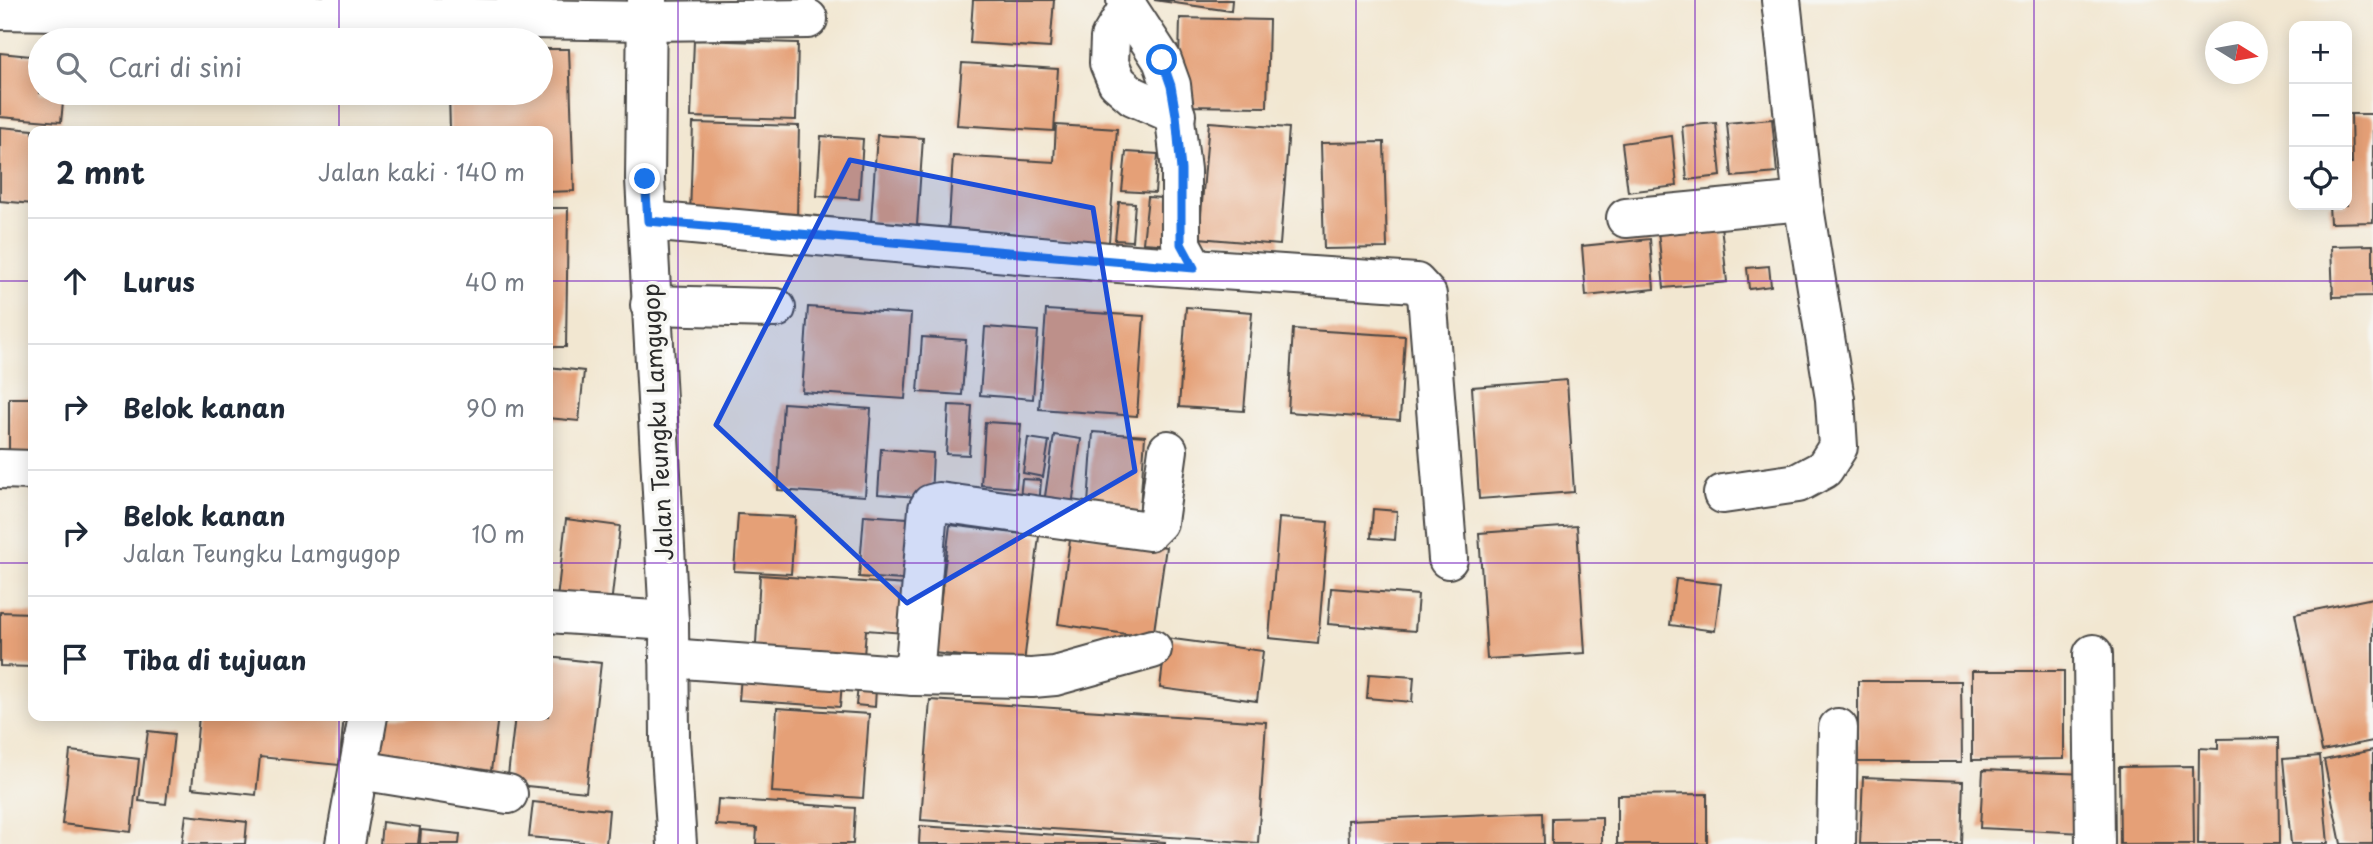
<!DOCTYPE html>
<html lang="id">
<meta charset="utf-8">
<style>
body{margin:0;font-family:"Playpen Sans",sans-serif;background:#f2f2f3;color:#1f2937}
.controls{position:absolute;right:21px;top:21px;display:grid;overflow:hidden;border-radius:14px;box-shadow:0 4px 18px #0003}
.controls button{width:63px;height:63px;display:grid;place-items:center;padding:0;border:0;border-bottom:2px solid #e0e1e3;background:#fff;color:#1f2937;font:35px sans-serif}
.compass{position:absolute;left:2205px;top:21px;width:63px;height:63px;border-radius:50%;background:#fff;box-shadow:0 4px 18px #0003;rotate:101deg}
.stop{position:absolute;width:21px;height:21px;margin:-16px;border:5px solid #1a73e8;border-radius:50%;background:#fff}
.stop.end{background:#1a73e8;border-color:#fff;box-shadow:0 2px 7px #0008}
.list{margin:0;padding:0;list-style:none}
h2{display:flex;justify-content:space-between;align-items:center;height:91px;margin:0;padding:0 28px;font-size:30px}
h2 small{font-size:23px;font-weight:400;color:#747a83}
.list li{display:grid;grid-template-columns:46px 1fr auto;gap:21px;align-items:center;box-sizing:border-box;height:126px;padding:0 28px;border-top:2px solid #e0e1e3}
.list b{display:block;font-size:26px;white-space:nowrap}
.list p{margin:0;font-size:23px;white-space:nowrap;color:#747a83}
.list em{font-size:23px;font-style:normal;color:#747a83}
.icon{flex:none;width:38px;height:38px;fill:none;stroke:currentColor;stroke-width:2;stroke-linecap:round;stroke-linejoin:round}
.map{position:relative;flex:none;width:2373px;height:844px;overflow:hidden}
.search{position:absolute;background:#fff;box-shadow:0 4px 18px #0003;left:28px;top:28px;width:525px;height:77px;display:flex;align-items:center;gap:18px;box-sizing:border-box;padding:0 24px;border-radius:38px;color:#747a83;font-size:26px}
.panel{position:absolute;background:#fff;box-shadow:0 4px 18px #0003;left:28px;top:126px;width:525px;height:595px;border-radius:14px}
.map>svg:first-child{display:block}
.building{fill:#e5a077}
.lines{fill:none;stroke-linecap:round;stroke-linejoin:round}
.minor-casing{stroke:#494744;stroke-width:42}
.minor{stroke:#fff;stroke-width:38}
.route{stroke:#1a73e8;stroke-width:9}
.marked{fill:#1d4ed8;fill-opacity:0.2;stroke:#1d4ed8;stroke-width:5;stroke-linejoin:round}
.grid{fill:none;stroke:#7b2cbf;stroke-width:2;stroke-opacity:0.55}
.labels{text-anchor:middle;stroke-width:7;stroke-linejoin:round;paint-order:stroke}
.street-label{font-size:23px;fill:#2b2b2b;stroke:#f6f6f2}
</style>
<div class="map">
<svg width="2373" height="844" viewBox="0 0 2373 844">
<rect width="100%" height="100%" fill="#f6f6f2"/>
<filter id="ink" filterUnits="userSpaceOnUse"><feTurbulence type="fractalNoise" baseFrequency=".0143" numOctaves="2"/><feDisplacementMap in="SourceGraphic" scale="14" xChannelSelector="R" yChannelSelector="G"/><feConvolveMatrix kernelMatrix="1 2 1 2 8 2 1 2 1" color-interpolation-filters="sRGB"/></filter>
<filter id="wash" filterUnits="userSpaceOnUse"><feTurbulence type="fractalNoise" baseFrequency=".00686" numOctaves="4" result="noise"/><feDisplacementMap in="SourceGraphic" scale="28" xChannelSelector="R" yChannelSelector="G"/><feGaussianBlur stdDeviation="1.57" result="paint"/><feColorMatrix in="noise" values="0 0 0 0 0 0 0 0 0 0 0 0 0 0 0 0 0 1.4 0 .05"/><feComposite in="paint" operator="in"/></filter>
<g filter="url(#wash)">
<rect width="100%" height="100%" fill="#f2e7d1"/>
<g id="blocks">
<g class="building">
<polygon points="973,0 1054,0 1050,48 970,43"/>
<polygon points="1154,0 1232,0 1231,11"/>
<polygon points="1180,18 1269,20 1267,107 1178,106"/>
<polygon points="694,40 798,43 796,120 691,117"/>
<polygon points="541,49 569,49 574,191 548,192 548,131 450,131 449,93 541,93"/>
<polygon points="0,53 40,57 40,93 64,93 61,122 0,117"/>
<polygon points="962,63 1058,69 1054,131 957,125"/>
<polygon points="2351,114 2373,114 2373,222 2330,223 2329,205 2347,205 2347,164 2352,164"/>
<polygon points="1772,119 1777,173 1732,177 1727,123"/>
<polygon points="1209,122 1289,128 1280,245 1199,238"/>
<polygon points="693,123 799,126 797,219 690,216"/>
<polygon points="1716,123 1721,176 1687,180 1682,126"/>
<polygon points="1056,125 1117,129 1109,242 948,234 953,156 1054,162"/>
<polygon points="0,127 33,130 33,204 0,201"/>
<polygon points="877,135 923,138 917,225 871,222"/>
<polygon points="821,136 863,139 859,199 817,196"/>
<polygon points="1672,136 1677,186 1628,192 1622,143"/>
<polygon points="1384,142 1387,248 1324,249 1321,143"/>
<polygon points="1126,152 1158,154 1155,193 1122,191"/>
<polygon points="1148,197 1175,199 1172,245 1143,243"/>
<polygon points="1119,202 1135,203 1132,241 1115,240"/>
<polygon points="548,208 568,208 566,347 548,347"/>
<polygon points="1721,225 1727,282 1664,288 1658,231"/>
<polygon points="1650,239 1654,289 1586,296 1582,246"/>
<polygon points="2373,245 2373,296 2333,297 2331,246"/>
<polygon points="1769,266 1771,286 1749,289 1747,268"/>
<polygon points="808,307 911,314 905,399 802,392"/>
<polygon points="1186,307 1252,312 1244,411 1179,407"/>
<polygon points="1046,310 1144,316 1137,416 1039,409"/>
<polygon points="985,327 1038,331 1033,399 980,395"/>
<polygon points="1293,329 1405,336 1400,420 1288,412"/>
<polygon points="922,337 966,340 962,395 918,392"/>
<polygon points="548,367 584,371 579,421 548,418"/>
<polygon points="1567,380 1574,492 1479,499 1472,387"/>
<rect x="9" y="398" width="24" height="60"/>
<polygon points="783,403 871,409 865,496 778,490"/>
<polygon points="949,405 972,406 969,455 946,454"/>
<polygon points="985,422 1021,424 1016,488 981,485"/>
<polygon points="1093,432 1145,436 1139,523 1087,519"/>
<polygon points="1054,435 1081,439 1071,514 1043,510"/>
<polygon points="1028,438 1049,441 1043,477 1023,473"/>
<polygon points="881,449 933,453 931,498 878,494"/>
<polygon points="1022,479 1041,480 1039,509 1019,508"/>
<polygon points="1373,509 1397,511 1395,540 1371,538"/>
<polygon points="738,514 795,517 791,574 734,571"/>
<polygon points="864,515 922,519 918,581 859,577"/>
<polygon points="1279,518 1328,522 1318,643 1269,638"/>
<polygon points="566,519 620,526 611,605 557,599"/>
<polygon points="950,525 1039,536 1024,663 934,653"/>
<polygon points="1577,526 1585,653 1487,659 1479,533"/>
<polygon points="1071,533 1166,547 1153,638 1058,624"/>
<polygon points="760,575 907,585 904,633 866,630 863,668 755,660"/>
<polygon points="1676,579 1721,584 1715,631 1670,625"/>
<polygon points="1331,588 1418,595 1415,631 1328,624"/>
<polygon points="2373,598 2373,741 2322,751 2295,614"/>
<polygon points="0,612 33,613 33,667 0,666"/>
<polygon points="1166,638 1263,651 1257,701 1160,688"/>
<polygon points="548,657 601,663 586,792 507,784 515,716 548,716"/>
<polygon points="1972,671 2064,671 2064,759 1972,760"/>
<polygon points="1369,674 1414,677 1412,702 1367,698"/>
<polygon points="741,676 842,682 840,707 739,700"/>
<polygon points="1858,681 1961,681 1962,762 1858,762"/>
<polygon points="858,686 876,687 875,707 856,705"/>
<polygon points="930,700 1266,722 1258,843 921,820"/>
<polygon points="777,708 869,714 863,798 772,792"/>
<polygon points="199,716 344,716 339,765 260,757 256,795 192,788"/>
<polygon points="385,716 498,716 490,779 379,767"/>
<polygon points="148,731 174,734 166,804 139,801"/>
<polygon points="2278,738 2279,844 2198,844 2199,748 2218,749 2218,739"/>
<polygon points="2373,750 2373,844 2341,844 2324,760"/>
<polygon points="70,751 139,759 131,832 62,824"/>
<polygon points="2320,756 2328,844 2291,844 2283,759"/>
<polygon points="2193,766 2194,844 2120,844 2119,767"/>
<polygon points="1983,770 2087,774 2084,833 1980,828"/>
<polygon points="1863,777 1963,781 1961,844 1860,844"/>
<polygon points="1707,794 1707,844 1617,844 1617,795"/>
<polygon points="718,799 855,808 853,844 756,844 757,828 716,825"/>
<polygon points="533,802 609,810 606,844 529,837"/>
<polygon points="1543,812 1544,844 1349,844 1348,820"/>
<polygon points="186,815 247,822 245,844 182,844"/>
<polygon points="1602,817 1602,844 1552,844 1552,818"/>
<polygon points="382,822 420,827 418,844 380,844"/>
<polygon points="920,826 1165,842 1165,844 919,844"/>
<polygon points="421,830 460,834 459,844 420,844"/>
</g>
</g>
</g>
<g filter="url(#ink)">
<use href="#blocks" fill-opacity="0" stroke="#494744" stroke-width="2"/>
<g class="lines">
<g class="minor-casing">
<g id="minor">
<polyline points="647,0 645,179 669,621 670,739 677,844"/>
<polyline points="1126,0 1128,8 1162,60 1171,85 1181,170 1181,244 1194,268"/>
<polyline points="1128,8 1110,38 1109,63 1117,82 1133,96 1176,115"/>
<polyline points="0,10 646,21 808,19"/>
<polyline points="1626,218 1803,201"/>
<polyline points="648,221 1119,263 1416,283 1427,295 1448,559"/>
<polyline points="650,305 776,308"/>
<polyline points="0,469 33,470"/>
<polyline points="1723,494 1798,483 1824,469 1838,447 1835,399 1803,201 1781,0"/>
<polyline points="548,613 669,621"/>
<polyline points="2093,654 2095,844"/>
<polyline points="669,658 914,676 1032,678 1055,676 1152,649"/>
<polyline points="914,676 928,509 931,504 939,502 1149,531 1158,522 1168,450"/>
<polyline points="359,770 508,794"/>
<polyline points="345,844 368,716"/>
<polyline points="1836,844 1838,728"/>
</g>
</g>
<use href="#minor" class="minor"/>
</g>
</g>
<g class="lines" filter="url(#ink)">
<polyline class="route" points="645,179 648,221 1194,268 1181,244 1181,170 1176,115 1171,86 1162,60"/>
</g>
<path class="marked" d="M850,160L1093,208L1135,471L907,603L716,425Z"/>
<path class="grid" d="M339,0V40M678,0V844M1017,0V844M1356,0V844M1695,0V844M2034,0V844M339,93V131M0,281H33M548,281H2373M0,563H33M548,563H2373M339,716V844"/>
<g class="labels">
<g class="street-label">
<text transform="translate(658 422) rotate(-93)" y="8">Jalan Teungku Lamgugop</text>
</g>
</g>
</svg>
<div class="controls">
<button>+</button>
<button>−</button>
<button><svg class="icon" aria-label="locate" viewBox="0 0 24 24"><circle cx="12" cy="12" r="6"/><path d="M12 2v4M12 18v4M2 12h4M18 12h4"/></svg></button>
</div>
<svg class="compass" viewBox="-18 -18 36 36"><path d="M0-13l5 13h-10z" fill="#e53935"/><path d="M0 13l5-13h-10z" fill="#747a83"/></svg>
<div class="stop" style="left:1162px;top:60px"></div>
<div class="stop end" style="left:645px;top:179px"></div>
<div class="search"><svg class="icon" aria-label="search" viewBox="0 0 24 24"><circle cx="10" cy="10" r="6"/><path d="M15 15l6 6"/></svg>Cari di sini</div>
<section class="panel">
<h2>2 mnt<small>Jalan kaki · 140 m</small></h2>
<ul class="list">
<li><svg class="icon" aria-label="ahead" viewBox="0 0 24 24"><path d="M12 20V5M6 11l6-6 6 6"/></svg><div><b>Lurus</b></div><em>40 m</em></li>
<li><svg class="icon" aria-label="right" viewBox="0 0 24 24"><path d="M7 20v-9h11M14 6l5 5-5 5"/></svg><div><b>Belok kanan</b></div><em>90 m</em></li>
<li><svg class="icon" aria-label="right" viewBox="0 0 24 24"><path d="M7 20v-9h11M14 6l5 5-5 5"/></svg><div><b>Belok kanan</b><p>Jalan Teungku Lamgugop</p></div><em>10 m</em></li>
<li><svg class="icon" aria-label="arrive" viewBox="0 0 24 24"><path d="M6 21V4h12l-3 4 3 4H6"/></svg><div><b>Tiba di tujuan</b></div></li>
</ul>
</section>
</div>
